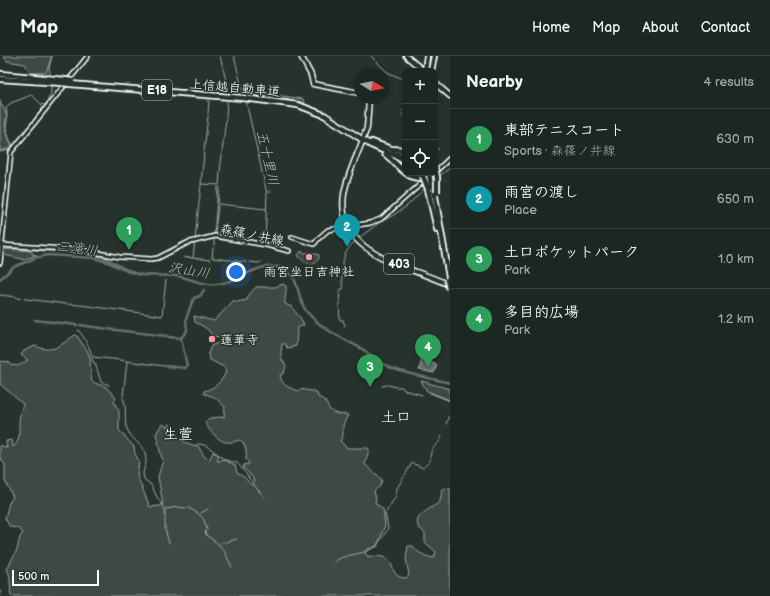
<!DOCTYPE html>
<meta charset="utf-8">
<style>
body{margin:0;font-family:"Balsamiq Sans","Klee One",sans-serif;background:#252e2a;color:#f1f3f6}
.controls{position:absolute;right:12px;top:12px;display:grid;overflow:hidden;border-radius:8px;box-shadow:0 2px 6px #0003}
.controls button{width:36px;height:36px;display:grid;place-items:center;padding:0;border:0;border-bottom:1px solid #3a4340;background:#1c2622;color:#f1f3f6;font:20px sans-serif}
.compass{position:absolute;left:354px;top:12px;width:36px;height:36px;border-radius:50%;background:#1c2622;box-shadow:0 2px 6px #0003;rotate:100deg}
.scale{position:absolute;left:12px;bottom:10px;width:87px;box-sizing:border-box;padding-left:4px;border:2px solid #fff;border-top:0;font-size:11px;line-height:14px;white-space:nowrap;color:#fff;-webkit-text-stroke:3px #26332d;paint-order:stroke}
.you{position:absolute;left:236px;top:216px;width:14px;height:14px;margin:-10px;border:3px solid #fff;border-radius:50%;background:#1a73e8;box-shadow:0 0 0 6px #1a73e833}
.badge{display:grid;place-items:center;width:26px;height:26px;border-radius:50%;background:#ff9aa2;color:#fff;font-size:13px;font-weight:700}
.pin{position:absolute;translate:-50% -33px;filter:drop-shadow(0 1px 2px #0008)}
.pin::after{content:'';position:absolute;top:21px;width:14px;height:12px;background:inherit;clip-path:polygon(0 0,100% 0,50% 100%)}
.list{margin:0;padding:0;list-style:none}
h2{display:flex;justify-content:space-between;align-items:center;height:52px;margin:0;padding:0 16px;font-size:17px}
h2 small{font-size:13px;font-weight:400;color:#a0a5a5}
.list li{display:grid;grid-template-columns:26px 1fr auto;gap:12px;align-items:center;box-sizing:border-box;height:60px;padding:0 16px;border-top:1px solid #3a4340}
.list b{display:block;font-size:15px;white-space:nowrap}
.list p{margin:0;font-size:13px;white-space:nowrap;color:#a0a5a5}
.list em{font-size:13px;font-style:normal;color:#a0a5a5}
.icon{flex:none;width:22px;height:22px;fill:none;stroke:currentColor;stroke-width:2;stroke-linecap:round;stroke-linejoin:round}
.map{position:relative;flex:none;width:450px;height:540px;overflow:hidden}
header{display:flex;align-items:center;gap:24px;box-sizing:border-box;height:56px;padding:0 20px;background:#1c2622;border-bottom:1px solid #3a4340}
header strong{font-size:19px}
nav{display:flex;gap:22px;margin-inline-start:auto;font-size:14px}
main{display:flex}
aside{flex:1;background:#1c2622}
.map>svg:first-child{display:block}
.green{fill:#3e4944;stroke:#9ea4a2}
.water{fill:#67706c;stroke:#a4a9a7}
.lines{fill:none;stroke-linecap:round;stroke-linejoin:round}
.stream{stroke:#a4a9a7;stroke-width:1}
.river{stroke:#67706c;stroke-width:2.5}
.secondary-casing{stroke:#fff;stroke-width:6}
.trunk-casing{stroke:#fff;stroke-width:7}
.motorway-casing{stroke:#fff;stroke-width:8}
.secondary{stroke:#26332d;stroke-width:3}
.trunk{stroke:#26332d;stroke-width:4}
.motorway{stroke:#26332d;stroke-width:4.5}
.motorway-bridge-casing{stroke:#fff;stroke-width:8;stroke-linecap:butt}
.motorway-bridge{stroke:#26332d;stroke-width:4.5}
.poi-dot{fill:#ff9aa2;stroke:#26332d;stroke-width:1.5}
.labels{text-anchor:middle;stroke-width:3;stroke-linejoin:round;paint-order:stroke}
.shield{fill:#26332d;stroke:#bec2c0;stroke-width:1}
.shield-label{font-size:12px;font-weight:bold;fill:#fff}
.street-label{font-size:13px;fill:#fff;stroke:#26332d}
.poi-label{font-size:13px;fill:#fff;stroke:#26332d}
.water-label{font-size:14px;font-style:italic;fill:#b3b8b6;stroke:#26332d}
.quarter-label{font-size:15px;fill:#fff;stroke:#26332d}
</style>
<header>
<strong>Map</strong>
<nav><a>Home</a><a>Map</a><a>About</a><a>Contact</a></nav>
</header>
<main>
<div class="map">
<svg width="450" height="540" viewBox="0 0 450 540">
<rect width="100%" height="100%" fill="#26332d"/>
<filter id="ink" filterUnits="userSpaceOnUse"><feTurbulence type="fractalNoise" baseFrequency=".025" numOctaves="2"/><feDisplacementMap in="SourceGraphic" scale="8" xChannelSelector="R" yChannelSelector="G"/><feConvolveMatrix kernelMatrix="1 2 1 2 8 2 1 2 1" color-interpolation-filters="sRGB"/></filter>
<g filter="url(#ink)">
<g class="green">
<polygon points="4,0 52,0 46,17 30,17 25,8 7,5 6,3 3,1"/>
<polygon points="250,37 272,39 274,41 276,39 303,43 305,48 291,44 246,39 247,37"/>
<path d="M0,44C1,50 6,55 7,62C8,69 3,74 8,83C10,86 13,87 14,91L11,94L0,96Z"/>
<polygon points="3,193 32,195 32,198 37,199 22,204 22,203 4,199 4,196 2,196"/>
<path d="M301,195L305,197H310L311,196L319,199C320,204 316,206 312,208L304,206L301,202L298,200Z"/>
<path d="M283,228L286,230C287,236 284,242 285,248L292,251C295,257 302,262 304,269L297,272L296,290L287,292L285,288H282C281,297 279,302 286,309L284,317L280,319C282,330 287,330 297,335L300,333L311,335H314L317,337L318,341C328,345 325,347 330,354L337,358L348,359L343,369V380L340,385L347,392H368L369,394L365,408C370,415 377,417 382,424L380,430L374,435L376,443L375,447L383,453L385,469L377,491L368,493L365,497L367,500C374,501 382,499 387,503C396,510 390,522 407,522L409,519L406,503L408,490H413C417,497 427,501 434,502L436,496L425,486V477L418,471C415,460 423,458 429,453C433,451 436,448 440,446L442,433L450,432V540H11C9,530 12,522 7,513L17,494L20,481L23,477L18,472L10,471L5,462L9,447L13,441L5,425V408L0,402V389L7,392L6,385L12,384L13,391C21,384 19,376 19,367C19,361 21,354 23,348L0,328V305L9,306L11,309L18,310L28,304L21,299L24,295L35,290C54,298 60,289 75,279L77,280L88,296L90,302L91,320L92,325L95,327L106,331L116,342L114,346L119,355V374L134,391L135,398L139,405L137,420L150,451L160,450L163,447L158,421L163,404C159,396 159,387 156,378L162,368L168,371L169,367C175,381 181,387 198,390L204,400L209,404L213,396L219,399L217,405H220L222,403L235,409L237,417L244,421L252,430L254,427L253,422L243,411L245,408L248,409L249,407L246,403C247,396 246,388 240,384C236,385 231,387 226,386C220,386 206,372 205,366L210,362L224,361L225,351C217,344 216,340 204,338V335C214,333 223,325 226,315L224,311L210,304L208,298L211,290L221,286V283L219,281L212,280C209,272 202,270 195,266L194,260L214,265L234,244L236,246L247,244L248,240L256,231H275Z"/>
<polygon points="421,325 450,333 450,344 427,335"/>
</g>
<polygon class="water" points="422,302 437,309 434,317 419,314"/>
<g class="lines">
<g class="stream">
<polyline points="220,0 228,33"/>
<polyline points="234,0 244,40"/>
<polyline points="371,0 387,16 405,24"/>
<polyline points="50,18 49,12 52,0"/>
<polyline points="32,39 33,40"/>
<polyline points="34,41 42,49 46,48"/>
<polyline points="24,42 31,39"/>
<polyline points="246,45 267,138 265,187"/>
<polyline points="46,48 51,37 51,29"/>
<polyline points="402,55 405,53"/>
<polyline points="208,58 209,44"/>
<polyline points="402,58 405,63"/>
<polyline points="226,60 227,46"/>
<polyline points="435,90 439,94"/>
<polyline points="0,95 11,92 12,90 6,73 5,68 7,59 6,51 11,47 24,42"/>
<polyline points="204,95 208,60"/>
<polyline points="204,97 201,128 219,129 220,116"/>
<polyline points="222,97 226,62"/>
<polyline points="220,115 222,99"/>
<polyline points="439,120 450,112"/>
<polyline points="201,129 195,183 214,178 218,131"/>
<polyline points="220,131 218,148 266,153"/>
<polyline points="268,136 271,136"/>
<polyline points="216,168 218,150"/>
<polyline points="215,178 216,170"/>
<polyline points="359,182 380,166 392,160 407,150 425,132"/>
<polyline points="214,190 214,182"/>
<polyline points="213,192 212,202 246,206"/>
<polyline points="193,202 195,186"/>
<polyline points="184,203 184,201 210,204"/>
<polyline points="249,206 258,207 261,206"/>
<polyline points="278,211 278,210"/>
<polyline points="0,239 17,241"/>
<polyline points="164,241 166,224"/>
<polyline points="18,242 66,248"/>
<polyline points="67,248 79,249"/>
<polyline points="80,249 118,254"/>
<polyline points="119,254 162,260 164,242"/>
<path d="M345,270L343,264H340L339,249L340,234L343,233C340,215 341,195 357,184"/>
<path d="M78,274C85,282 89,290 92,300"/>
<polyline points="345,284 345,283"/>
<polyline points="93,301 111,303"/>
<polyline points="92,302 93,306 95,307 101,326 109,329"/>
<polyline points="112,303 164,310"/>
<polyline points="125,323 127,306"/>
<polyline points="388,329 397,331 402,331 404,334 422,339"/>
<polyline points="382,330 387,329"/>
<polyline points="430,337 450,345"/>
<polyline points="123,340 125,324"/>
<path d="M123,342C128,351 123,363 127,373C133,387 147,389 146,405"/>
<polyline points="446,368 449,360"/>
<polyline points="175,377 185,386"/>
<path d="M197,388C209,387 216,399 226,404C229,406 234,405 237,407C248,418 253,431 265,441"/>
<polyline points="146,406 143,417 144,423 151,429 157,441 165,453"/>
<path d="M424,411L430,405C430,388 438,392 442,380"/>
<polyline points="405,419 412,407 423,412"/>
<polyline points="397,432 404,421"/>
<path d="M189,452C200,459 204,459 207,474"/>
<polyline points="166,453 177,451 187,452"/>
<polyline points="386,456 396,440 397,433"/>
<polyline points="201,457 208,453"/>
<polyline points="165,460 165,454"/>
<polyline points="165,461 165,473 169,487"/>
<polyline points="205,475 206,479 217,487 223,493 232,511"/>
<polyline points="223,486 224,486"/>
<polyline points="226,486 237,483"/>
<polyline points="220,487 221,487"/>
<path d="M332,508C341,497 361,500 373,492C380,487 384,479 388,472L385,457"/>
<polyline points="0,535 2,540"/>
</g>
<g class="river">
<path d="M0,191C18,191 36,194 54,195C69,196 85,196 99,200C112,204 122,213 134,217C148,222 162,218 176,220C187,221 197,227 208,228C237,232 258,200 285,214C301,222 296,243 307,256C322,274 343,282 364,294C373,300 381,308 391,312C410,319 431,322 450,327"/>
<polyline points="0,223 14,211 35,202 48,199 94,202 108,206 129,216"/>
<polyline points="35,264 77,269"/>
<polyline points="80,269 93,271"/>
<polyline points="94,271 115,274"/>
<polyline points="116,274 167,280"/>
<polyline points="169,281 181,282 187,275 186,263 191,249 194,242 200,240 204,234"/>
<polyline points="165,310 185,312 187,310 181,282"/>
</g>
<g class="secondary-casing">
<g id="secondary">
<polyline points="435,116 450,102"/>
<polyline points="292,181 314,188 320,181 328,174 370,167 381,163 433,117"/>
<polyline points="0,189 82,194 120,201 151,203 158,202 187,187 215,180 266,189 289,195"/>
<polyline points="0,207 11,96 88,0"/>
</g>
</g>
<g class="trunk-casing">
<g id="trunk">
<polyline points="301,0 311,19 313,28 360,37"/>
<polyline points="406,0 424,15"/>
<polyline points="435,27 450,40"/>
<polyline points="364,80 367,72 369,42"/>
<path d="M362,86C356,102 347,120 344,138C335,200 408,209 449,229"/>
</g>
</g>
<g class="motorway-casing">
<g id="motorway">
<polyline points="425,15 427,0"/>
<polyline points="431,15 434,0"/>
<polyline points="1,18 65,24"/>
<polyline points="0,23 63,27"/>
<polyline points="70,28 243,42 298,49 324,59 371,89 405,104"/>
<polyline points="372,86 391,93 405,94"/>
<polyline points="393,97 405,100"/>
<path d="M385,98C398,107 411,132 429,117"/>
<polyline points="433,129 450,227"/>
<polyline points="428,133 437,173"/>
</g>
</g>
<use href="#secondary" class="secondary"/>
<use href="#trunk" class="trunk"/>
<use href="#motorway" class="motorway"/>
<g class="motorway-bridge-casing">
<g id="motorway-bridge">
<polyline points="65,24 72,25"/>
<polyline points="63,27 70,28"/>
<polyline points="435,112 437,121 437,136"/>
<polyline points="429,117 431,130"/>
<polyline points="423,120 428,133"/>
<polyline points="447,224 449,233"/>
</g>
</g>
<use href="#motorway-bridge" class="motorway-bridge"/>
</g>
</g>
<g class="poi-dot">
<circle cx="309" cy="201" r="4"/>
<circle cx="212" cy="283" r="4"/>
</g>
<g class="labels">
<g class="shield">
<rect x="142" y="24" width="30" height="20" rx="3"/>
<rect x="384" y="198" width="30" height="20" rx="3"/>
</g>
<g class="shield-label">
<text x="157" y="38">E18</text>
<text x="399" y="212">403</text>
</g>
<g class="street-label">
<text transform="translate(235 31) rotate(5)" y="5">上信越自動車道</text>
<text transform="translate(252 178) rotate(11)" y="5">森篠ノ井線</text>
</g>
<g class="poi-label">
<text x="309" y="220">雨宮坐日吉神社</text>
<text x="220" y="288" text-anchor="start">蓮華寺</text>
</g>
<g class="water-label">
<text transform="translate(268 102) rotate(77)" y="5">五十里川</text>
<text transform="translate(77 192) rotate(7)" y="5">三滝川</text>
<text transform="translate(189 214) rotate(9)" y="5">沢山川</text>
</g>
<g class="quarter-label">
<text x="396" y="366">土口</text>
<text x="178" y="383">生萱</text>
</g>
</g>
</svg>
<div class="controls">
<button>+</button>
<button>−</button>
<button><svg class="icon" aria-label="locate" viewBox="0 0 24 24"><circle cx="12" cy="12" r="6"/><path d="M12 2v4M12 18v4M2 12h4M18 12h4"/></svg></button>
</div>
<svg class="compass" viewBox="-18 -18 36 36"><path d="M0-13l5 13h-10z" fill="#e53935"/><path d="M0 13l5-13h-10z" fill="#a0a5a5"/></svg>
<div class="scale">500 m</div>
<div class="you"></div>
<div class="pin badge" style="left:129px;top:194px;background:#2e9e5b">1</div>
<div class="pin badge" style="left:347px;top:191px;background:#0f9aa8">2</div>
<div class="pin badge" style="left:370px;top:331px;background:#2e9e5b">3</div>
<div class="pin badge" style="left:428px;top:311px;background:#2e9e5b">4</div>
</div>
<aside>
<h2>Nearby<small>4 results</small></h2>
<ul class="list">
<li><span class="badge" style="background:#2e9e5b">1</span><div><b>東部テニスコート</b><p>Sports · 森篠ノ井線</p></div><em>630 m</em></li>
<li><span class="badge" style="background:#0f9aa8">2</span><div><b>雨宮の渡し</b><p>Place</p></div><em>650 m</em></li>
<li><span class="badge" style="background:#2e9e5b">3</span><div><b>土口ポケットパーク</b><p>Park</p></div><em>1.0 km</em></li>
<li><span class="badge" style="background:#2e9e5b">4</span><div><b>多目的広場</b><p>Park</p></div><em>1.2 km</em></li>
</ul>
</aside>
</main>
